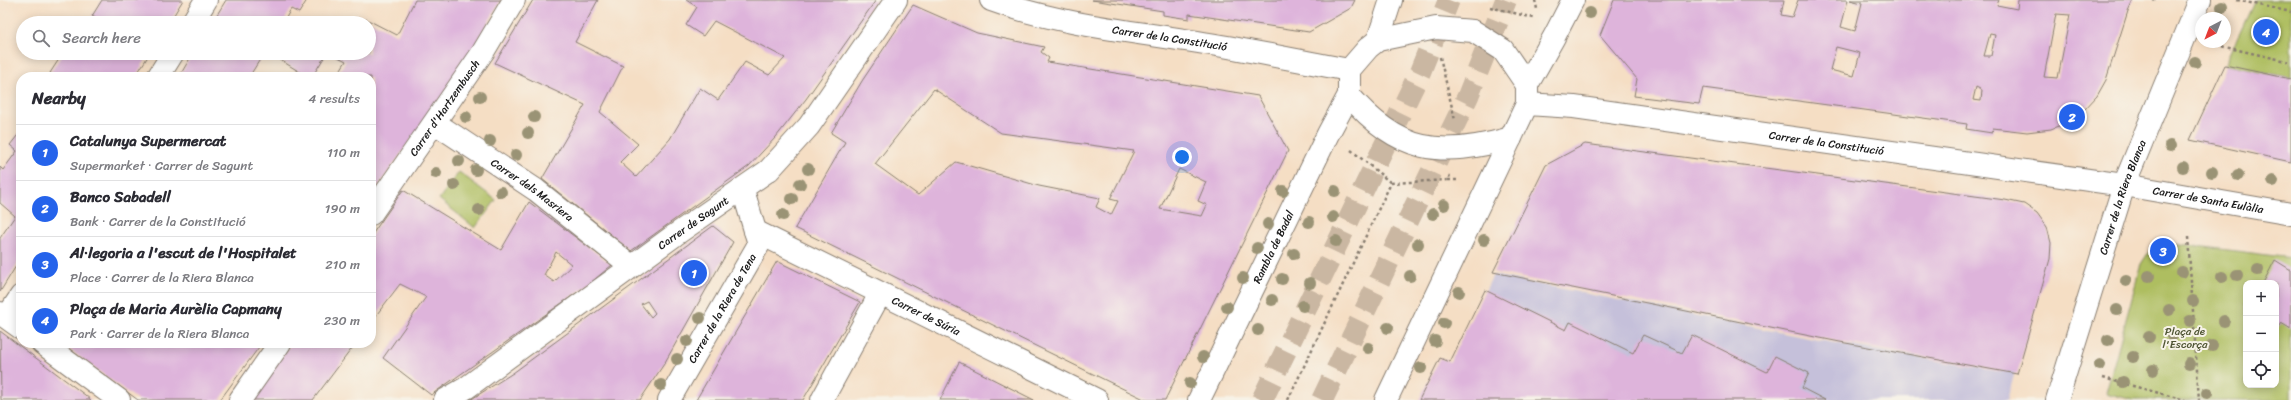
<!DOCTYPE html>
<meta charset="utf-8">
<style>
body{margin:0;font-family:Sriracha,sans-serif;background:#f2f2f3;color:#2b2b33}
.controls{position:absolute;right:12px;bottom:12px;display:grid;overflow:hidden;border-radius:8px;box-shadow:0 2px 10px #0003}
.controls button{width:36px;height:36px;display:grid;place-items:center;padding:0;border:0;border-bottom:1px solid #e1e1e2;background:#fff;color:#2b2b33;font:20px sans-serif}
.compass{position:absolute;left:2195px;top:12px;width:36px;height:36px;border-radius:50%;background:#fff;box-shadow:0 2px 10px #0003;rotate:222deg}
.you{position:absolute;left:1182px;top:157px;width:14px;height:14px;margin:-10px;border:3px solid #fff;border-radius:50%;background:#1a73e8;box-shadow:0 0 0 6px #1a73e833}
.badge{display:grid;place-items:center;width:26px;height:26px;border-radius:50%;background:#2563eb;color:#fff;font-size:13px;font-weight:700}
.pin{position:absolute;translate:-50% -50%;border:2px solid #fff;box-shadow:0 1px 4px #0006}
.list{margin:0;padding:0;list-style:none}
h2{display:flex;justify-content:space-between;align-items:center;height:52px;margin:0;padding:0 16px;font-size:17px}
h2 small{font-size:13px;font-weight:400;color:#7c7c81}
.list li{display:grid;grid-template-columns:26px 1fr auto;gap:12px;align-items:center;box-sizing:border-box;height:56px;padding:0 16px;border-top:1px solid #e1e1e2}
.list b{display:block;font-size:15px;white-space:nowrap}
.list p{margin:0;font-size:13px;white-space:nowrap;color:#7c7c81}
.list em{font-size:13px;font-style:normal;color:#7c7c81}
.icon{flex:none;width:22px;height:22px;fill:none;stroke:currentColor;stroke-width:2;stroke-linecap:round;stroke-linejoin:round}
.map{position:relative;flex:none;width:2291px;height:400px;overflow:hidden}
.search{position:absolute;background:#fff;box-shadow:0 2px 10px #0003;left:16px;top:16px;width:360px;height:44px;display:flex;align-items:center;gap:10px;box-sizing:border-box;padding:0 14px;border-radius:22px;color:#7c7c81;font-size:15px}
.panel{position:absolute;background:#fff;box-shadow:0 2px 10px #0003;left:16px;top:72px;width:360px;height:276px;border-radius:16px}
.map>svg:first-child{display:block}
.industrial{fill:#c5c0da}
.green{fill:#aebe61;stroke:#656d3e;fill-rule:evenodd}
.building{fill:#deb4db;fill-rule:evenodd}
.lines{fill:none;stroke-linecap:round;stroke-linejoin:round}
.major-tunnel{stroke:#cab7a2;stroke-width:22;stroke-dasharray:22 11;stroke-linecap:butt}
.minor-casing{stroke:#887d70;stroke-width:24}
.path{stroke:#887d70;stroke-width:2.5;stroke-dasharray:3 3;stroke-linecap:butt}
.minor{stroke:#fff;stroke-width:22}
.tree{fill:#9a9375}
.labels{text-anchor:middle;stroke-width:4;stroke-linejoin:round;paint-order:stroke}
.street-label{font-size:11px;fill:#1c1c1c;stroke:#f7f3e8}
.park-label{font-size:11px;fill:#4f5534;stroke:#f7f3e8}
</style>
<div class="map">
<svg width="2291" height="400" viewBox="0 0 2291 400">
<rect width="100%" height="100%" fill="#f7f3e8"/>
<filter id="ink" filterUnits="userSpaceOnUse"><feTurbulence type="fractalNoise" baseFrequency=".025" numOctaves="2"/><feDisplacementMap in="SourceGraphic" scale="8" xChannelSelector="R" yChannelSelector="G"/><feConvolveMatrix kernelMatrix="1 2 1 2 8 2 1 2 1" color-interpolation-filters="sRGB"/></filter>
<filter id="wash" filterUnits="userSpaceOnUse"><feTurbulence type="fractalNoise" baseFrequency=".012" numOctaves="4" result="noise"/><feDisplacementMap in="SourceGraphic" scale="16" xChannelSelector="R" yChannelSelector="G"/><feGaussianBlur stdDeviation="0.9" result="paint"/><feColorMatrix in="noise" values="0 0 0 0 0 0 0 0 0 0 0 0 0 0 0 0 0 1.4 0 .05"/><feComposite in="paint" operator="in"/></filter>
<g filter="url(#wash)">
<rect width="100%" height="100%" fill="#f5dec4"/>
<polygon class="industrial" points="1493,275 1819,340 1996,371 2015,372 2007,400 1431,400"/>
<g class="green">
<polygon points="2255,0 2291,0 2291,79 2225,65"/>
<polygon points="459,172 496,200 475,228 439,199"/>
<path d="M2165,242L2291,258V400H2133L2106,393L2141,264L2152,247ZM2246,283H2276V385H2246Z"/>
</g>
<g id="blocks">
<g class="building">
<polygon points="102,0 183,0 169,23 103,23 92,16"/>
<polygon points="226,0 307,0 299,13 291,9 283,23 212,23"/>
<polygon points="415,0 501,0 463,67 371,196 371,77 336,77 346,61 336,56 339,53 369,53 369,23 363,23 366,19 397,35"/>
<polygon points="533,0 598,0 575,42 623,66 600,112 638,144 620,162 636,177 670,139 700,88 718,100 745,62 769,75 785,58 714,21 703,36 686,25 697,7 686,0 876,0 806,99 776,137 749,166 631,251 542,179 585,105 495,63"/>
<polygon points="1092,0 1355,0 1351,8 1309,32 1189,14 1189,19 1163,15 1163,11"/>
<path d="M1614,0H1784L1781,15L1792,17L1798,0H1848L1841,27L1855,31L1862,3L1850,0H1999L1997,5L2017,9L2018,0H2133L2128,11L2106,80L2097,96L2084,110L2063,124L2051,129L2027,132L1993,128L1992,133L1966,129L1967,124L1703,88L1699,104L1634,96L1637,79L1600,35ZM2056,14L2070,15L2058,78L2044,77ZM1990,34L1995,35L1991,56H1984ZM1836,47L1860,53L1854,76L1830,70ZM1976,87L1982,90L1981,101L1973,100Z"/>
<path d="M913,5L977,33L1044,47L1041,52L1049,58L1047,62L1258,96L1288,151L1165,400H1146L795,228L845,142L831,133L862,81ZM934,89L1001,133L1134,151L1110,199L1118,201L1111,215L1096,207L1100,198L1039,186L956,162L918,195L875,164ZM1179,169L1206,182L1198,201L1207,205L1202,216L1160,209Z"/>
<polygon points="63,53 150,53 135,77 55,77 50,73"/>
<polygon points="193,53 264,53 249,77 179,77"/>
<polygon points="269,53 321,53 325,56 312,77 308,77"/>
<polygon points="2225,65 2291,79 2291,162 2190,140"/>
<polygon points="21,131 21,258 0,292 0,238 15,216 0,203 0,167 3,170 17,151 10,145"/>
<polygon points="1585,144 2005,200 2024,204 2037,213 2047,227 2051,243 2050,259 2017,374 1840,342 1493,272 1546,165"/>
<path d="M403,190L501,250L529,202L612,265L589,284L431,395L383,358L426,297L400,284L371,322V236ZM556,252L572,265L554,282L544,275Z"/>
<path d="M713,226L733,242L664,364L640,400H470L513,373ZM647,301L655,313L651,317L641,304Z"/>
<polygon points="2275,260 2291,270 2291,329 2281,323 2278,327 2276,325 2276,283 2263,283"/>
<polygon points="777,261 860,302 803,400 696,400"/>
<polygon points="1485,290 1566,330 1570,322 1633,353 1643,335 1682,353 1692,335 1767,372 1775,356 1809,373 1802,388 1825,400 1419,400 1440,358 1450,362"/>
<polygon points="0,331 85,395 91,400 1,400"/>
<polygon points="61,343 262,343 220,400 138,400"/>
<polygon points="292,343 356,343 313,400 250,400"/>
<polygon points="959,362 1034,400 940,400"/>
</g>
</g>
</g>
<g filter="url(#ink)">
<use href="#blocks" fill-opacity="0" stroke="#887d70" stroke-width="1"/>
<g class="lines">
<g class="major-tunnel">
<polyline points="1262,400 1420,72 1449,0"/>
<polyline points="1322,400 1468,96 1506,0"/>
</g>
<g class="minor-casing">
<g id="minor">
<path id="s1" d="M991,0C1056,24 1129,31 1198,42C1249,50 1299,61 1349,70"/>
<polyline points="192,23 206,0"/>
<polyline points="1378,40 1391,0"/>
<polyline points="158,77 173,53"/>
<path d="M1349,95C1398,153 1440,158 1511,138"/>
<path id="s2" d="M1527,104L1574,107L2124,185L2291,214"/>
<path id="s3" d="M435,123L536,190L625,261"/>
<path id="s4" d="M371,214L483,52L514,0"/>
<path id="s5" d="M755,231L1097,400"/>
<polyline points="0,313 21,328"/>
<polyline points="7,317 21,296"/>
<polyline points="42,343 119,400"/>
<polyline points="240,400 280,343"/>
<path id="s6" d="M445,400L466,388L675,235L769,170L809,126L896,0"/>
<path id="s7" d="M669,400L759,244L743,190"/>
<polyline points="822,400 880,294"/>
<path id="s8" d="M1199,400L1328,134L1349,95V70L1368,48L1378,40L1436,28L1473,31L1503,50L1527,85"/>
<polyline points="1386,400 1527,104 1527,85 1554,37 1573,0"/>
<path id="s9" d="M2057,400L2124,185L2200,0"/>
</g>
</g>
<g class="path">
<polyline points="1535,0 1537,9"/>
<polyline points="2153,0 2155,1"/>
<polyline points="2237,0 2291,12"/>
<polyline points="1490,7 1534,18"/>
<polyline points="2216,45 2291,62"/>
<polyline points="1440,57 1455,120"/>
<polyline points="1351,150 1391,183"/>
<polyline points="1448,180 1459,180"/>
<polyline points="2188,237 2199,400"/>
<polyline points="2103,378 2185,400"/>
<polyline points="1288,400 1391,183 1448,180 1450,175"/>
</g>
<use href="#minor" class="minor"/>
</g>
<g class="tree">
<circle cx="2222" cy="7" r="6"/>
<circle cx="1590" cy="13" r="6"/>
<circle cx="2195" cy="62" r="6"/>
<circle cx="480" cy="97" r="6"/>
<circle cx="466" cy="117" r="6"/>
<circle cx="534" cy="117" r="6"/>
<circle cx="528" cy="133" r="6"/>
<circle cx="490" cy="141" r="6"/>
<circle cx="2170" cy="146" r="6"/>
<circle cx="516" cy="155" r="6"/>
<circle cx="459" cy="161" r="6"/>
<circle cx="2183" cy="167" r="6"/>
<circle cx="808" cy="169" r="6"/>
<circle cx="476" cy="170" r="6"/>
<circle cx="2212" cy="172" r="6"/>
<circle cx="436" cy="173" r="6"/>
<circle cx="2238" cy="175" r="6"/>
<circle cx="2273" cy="181" r="6"/>
<circle cx="800" cy="184" r="6"/>
<circle cx="454" cy="185" r="6"/>
<circle cx="1283" cy="191" r="6"/>
<circle cx="1335" cy="191" r="6"/>
<circle cx="501" cy="192" r="6"/>
<circle cx="792" cy="199" r="6"/>
<circle cx="1444" cy="205" r="6"/>
<circle cx="479" cy="210" r="6"/>
<circle cx="1433" cy="214" r="6"/>
<circle cx="783" cy="215" r="6"/>
<circle cx="1333" cy="217" r="6"/>
<circle cx="1309" cy="222" r="6"/>
<circle cx="1268" cy="224" r="6"/>
<circle cx="1484" cy="240" r="6"/>
<circle cx="1336" cy="241" r="6"/>
<circle cx="1418" cy="244" r="6"/>
<circle cx="1257" cy="248" r="6"/>
<circle cx="1294" cy="254" r="6"/>
<circle cx="2258" cy="270" r="6"/>
<circle cx="2182" cy="272" r="6"/>
<circle cx="2237" cy="275" r="6"/>
<circle cx="1410" cy="276" r="6"/>
<circle cx="2149" cy="276" r="6"/>
<circle cx="2222" cy="277" r="6"/>
<circle cx="1243" cy="278" r="6"/>
<circle cx="1282" cy="279" r="6"/>
<circle cx="2126" cy="281" r="6"/>
<circle cx="1310" cy="283" r="6"/>
<circle cx="1459" cy="292" r="6"/>
<circle cx="1272" cy="300" r="6"/>
<circle cx="2193" cy="301" r="6"/>
<circle cx="1303" cy="306" r="6"/>
<circle cx="1227" cy="307" r="6"/>
<circle cx="2117" cy="310" r="6"/>
<circle cx="2169" cy="310" r="6"/>
<circle cx="700" cy="318" r="6"/>
<circle cx="2190" cy="321" r="6"/>
<circle cx="2224" cy="321" r="6"/>
<circle cx="1444" cy="323" r="6"/>
<circle cx="1388" cy="328" r="6"/>
<circle cx="1258" cy="330" r="6"/>
<circle cx="2172" cy="336" r="6"/>
<circle cx="2149" cy="337" r="6"/>
<circle cx="2108" cy="340" r="6"/>
<circle cx="687" cy="341" r="6"/>
<circle cx="1435" cy="341" r="6"/>
<circle cx="2212" cy="346" r="6"/>
<circle cx="1368" cy="348" r="6"/>
<circle cx="1203" cy="357" r="6"/>
<circle cx="2133" cy="357" r="6"/>
<circle cx="677" cy="359" r="6"/>
<circle cx="2189" cy="364" r="6"/>
<circle cx="2100" cy="365" r="6"/>
<circle cx="1421" cy="368" r="6"/>
<circle cx="2153" cy="370" r="6"/>
<circle cx="2123" cy="382" r="6"/>
<circle cx="1190" cy="383" r="6"/>
<circle cx="661" cy="385" r="6"/>
<circle cx="2207" cy="393" r="6"/>
</g>
</g>
<g class="labels">
<g class="street-label">
<text dy="4" stroke="none"><textPath href="#s1" startOffset="183">Carrer de la Constitució</textPath></text>
<text dy="4" stroke="none"><textPath href="#s4" startOffset="129">Carrer d'Hartzembusch</textPath></text>
<text dy="4" stroke="none"><textPath href="#s2" startOffset="302">Carrer de la Constitució</textPath></text>
<text dy="4" stroke="none"><textPath href="#s3" startOffset="118">Carrer dels Masriera</textPath></text>
<text dy="4" stroke="none"><textPath href="#s9" startOffset="213">Carrer de la Riera Blanca</textPath></text>
<text dy="4" stroke="none"><textPath href="#s2" startOffset="688">Carrer de Santa Eulàlia</textPath></text>
<text dy="4" stroke="none"><textPath href="#s6" startOffset="305">Carrer de Sagunt</textPath></text>
<text dy="4" stroke="none"><textPath href="#s8" startOffset="170">Rambla de Badal</textPath></text>
<text dy="4" stroke="none"><textPath href="#s7" startOffset="106">Carrer de la Riera de Tena</textPath></text>
<text dy="4" stroke="none"><textPath href="#s5" startOffset="191">Carrer de Súria</textPath></text>
</g>
<g class="park-label">
<text x="2185" y="335">Plaça de<tspan x="2185" dy="13">l'Escorça</tspan></text>
</g>
</g>
</svg>
<div class="controls">
<button>+</button>
<button>−</button>
<button><svg class="icon" aria-label="locate" viewBox="0 0 24 24"><circle cx="12" cy="12" r="6"/><path d="M12 2v4M12 18v4M2 12h4M18 12h4"/></svg></button>
</div>
<svg class="compass" viewBox="-18 -18 36 36"><path d="M0-13l5 13h-10z" fill="#e53935"/><path d="M0 13l5-13h-10z" fill="#7c7c81"/></svg>
<div class="you"></div>
<div class="pin badge" style="left:694px;top:273px">1</div>
<div class="pin badge" style="left:2072px;top:117px">2</div>
<div class="pin badge" style="left:2163px;top:251px">3</div>
<div class="pin badge" style="left:2266px;top:32px">4</div>
<div class="search"><svg class="icon" aria-label="search" viewBox="0 0 24 24"><circle cx="10" cy="10" r="6"/><path d="M15 15l6 6"/></svg>Search here</div>
<section class="panel">
<h2>Nearby<small>4 results</small></h2>
<ul class="list">
<li><span class="badge">1</span><div><b>Catalunya Supermercat</b><p>Supermarket · Carrer de Sagunt</p></div><em>110 m</em></li>
<li><span class="badge">2</span><div><b>Banco Sabadell</b><p>Bank · Carrer de la Constitució</p></div><em>190 m</em></li>
<li><span class="badge">3</span><div><b>Al·legoria a l'escut de l'Hospitalet</b><p>Place · Carrer de la Riera Blanca</p></div><em>210 m</em></li>
<li><span class="badge">4</span><div><b>Plaça de Maria Aurèlia Capmany</b><p>Park · Carrer de la Riera Blanca</p></div><em>230 m</em></li>
</ul>
</section>
</div>
